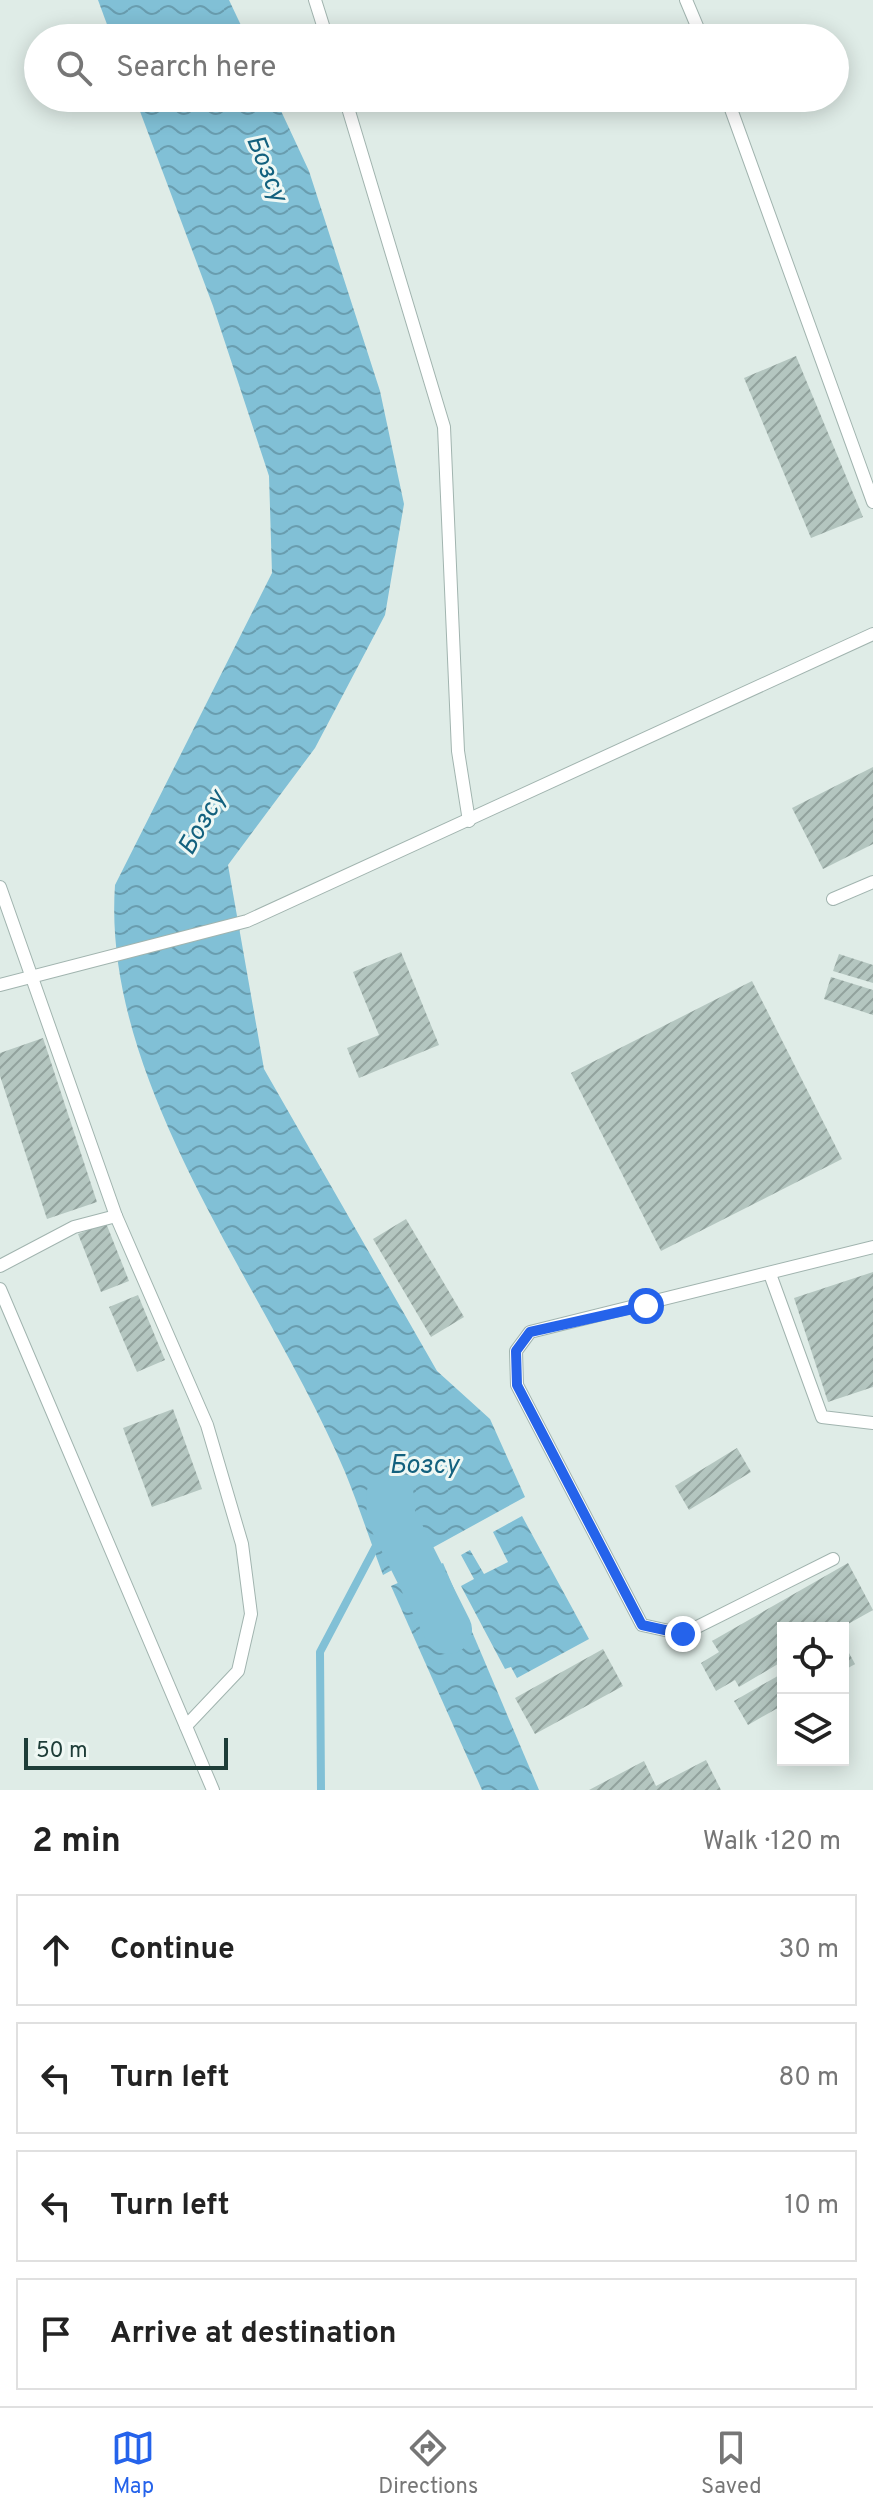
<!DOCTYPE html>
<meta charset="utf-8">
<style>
body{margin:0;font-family:Overpass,sans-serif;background:#f2f2f2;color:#222}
.controls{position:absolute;right:24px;bottom:24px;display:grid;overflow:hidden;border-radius:0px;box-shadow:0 4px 20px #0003}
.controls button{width:72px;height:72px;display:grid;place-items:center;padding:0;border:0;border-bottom:2px solid #e0e0e0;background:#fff;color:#222;font:40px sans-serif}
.scale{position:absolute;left:24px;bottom:20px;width:204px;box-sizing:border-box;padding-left:8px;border:4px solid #1e3d38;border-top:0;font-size:22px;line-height:28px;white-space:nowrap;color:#1e3d38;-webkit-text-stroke:6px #eff8f4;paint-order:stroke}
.stop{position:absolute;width:24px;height:24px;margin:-18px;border:6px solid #2563eb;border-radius:50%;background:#fff}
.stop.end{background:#2563eb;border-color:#fff;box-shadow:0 2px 8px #0008}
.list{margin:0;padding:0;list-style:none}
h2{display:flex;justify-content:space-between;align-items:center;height:104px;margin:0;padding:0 32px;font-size:34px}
h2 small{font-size:26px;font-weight:400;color:#767676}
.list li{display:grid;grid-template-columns:52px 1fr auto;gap:24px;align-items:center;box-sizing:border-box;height:112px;margin:0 16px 16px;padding:0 16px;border:2px solid #e0e0e0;border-radius:0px}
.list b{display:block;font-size:30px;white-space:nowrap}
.list em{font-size:26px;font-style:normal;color:#767676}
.icon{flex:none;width:44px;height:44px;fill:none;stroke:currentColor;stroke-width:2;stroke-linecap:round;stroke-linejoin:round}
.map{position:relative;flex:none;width:873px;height:1790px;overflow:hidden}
.search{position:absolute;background:#fff;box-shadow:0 4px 20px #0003;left:24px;right:24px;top:24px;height:88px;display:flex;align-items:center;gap:20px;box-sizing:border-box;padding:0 28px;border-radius:44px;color:#767676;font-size:30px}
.sheet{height:616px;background:#fff}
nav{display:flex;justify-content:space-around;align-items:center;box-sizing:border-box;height:112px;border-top:2px solid #e0e0e0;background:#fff;font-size:22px;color:#767676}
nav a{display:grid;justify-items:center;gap:4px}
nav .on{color:#2563eb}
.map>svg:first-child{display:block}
.water{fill:url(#water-waves)}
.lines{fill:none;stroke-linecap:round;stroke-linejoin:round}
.stream{stroke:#81c0d6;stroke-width:8}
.river{stroke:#81c0d6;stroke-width:48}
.building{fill:url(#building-hatch)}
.service-casing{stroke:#a1b4af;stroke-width:14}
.service{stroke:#fff;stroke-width:12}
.route{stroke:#2563eb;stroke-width:10}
.labels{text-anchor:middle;stroke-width:6;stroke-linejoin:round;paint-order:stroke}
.water-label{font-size:26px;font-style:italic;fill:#13617e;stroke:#eff8f4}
</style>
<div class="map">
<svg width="873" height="1790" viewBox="0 0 873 1790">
<defs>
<pattern id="water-waves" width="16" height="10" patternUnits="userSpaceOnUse" patternTransform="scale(2)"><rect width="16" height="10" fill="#81c0d6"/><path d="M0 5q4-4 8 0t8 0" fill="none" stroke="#699daf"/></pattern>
<pattern id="building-hatch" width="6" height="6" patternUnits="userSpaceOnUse" patternTransform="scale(2)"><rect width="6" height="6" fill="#b4c6c0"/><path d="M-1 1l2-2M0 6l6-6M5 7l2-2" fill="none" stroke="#92a29d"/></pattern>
</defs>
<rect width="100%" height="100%" fill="#dfece7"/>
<g class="water">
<polygon points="98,0 229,0 247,38 112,38"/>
<path d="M135,98H275L309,171L380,391L404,504L385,615L315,748L228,865L264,1069L437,1371L490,1419L525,1497L383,1575C370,1541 359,1506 345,1472C269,1292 101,1087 115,885L272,573L269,476L213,306Z"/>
<polygon points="522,1516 589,1639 517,1678 511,1667 505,1669 461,1586 474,1579 461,1555 470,1550 484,1574 508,1562 493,1532"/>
<polygon points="443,1563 539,1790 482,1790 391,1586"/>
</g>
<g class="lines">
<polyline class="stream" points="321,1790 320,1652 378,1542"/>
<polyline class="river" points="390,1497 391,1516 448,1630"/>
</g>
<g class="building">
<polygon points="796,356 863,517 811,538 744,378"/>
<polygon points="873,767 873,844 823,869 792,808"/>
<polygon points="401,952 439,1045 359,1078 347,1048 379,1035 353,972"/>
<polygon points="839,954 873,965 873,983 833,971"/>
<polygon points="831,977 873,990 873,1015 824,999"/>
<polygon points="752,981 842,1159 661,1251 571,1073"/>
<polygon points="43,1038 97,1202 47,1219 0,1076 0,1053"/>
<polygon points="406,1219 464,1317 431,1337 373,1239"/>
<polygon points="106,1223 129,1281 101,1292 78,1234"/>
<polygon points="873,1272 873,1387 828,1402 794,1298"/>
<polygon points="138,1295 165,1360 137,1372 109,1307"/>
<polygon points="173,1409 202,1489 152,1507 123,1428"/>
<polygon points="737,1448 751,1472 689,1510 675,1486"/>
<polygon points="848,1563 873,1610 841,1628 783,1628 783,1661 739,1687 735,1680 716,1691 701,1663 719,1652 712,1641"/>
<polygon points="843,1642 855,1664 843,1671"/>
<polygon points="603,1649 623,1686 535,1734 515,1698"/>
<polygon points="783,1673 783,1705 748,1725 734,1701"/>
<polygon points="706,1760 721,1790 589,1790 644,1761 656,1786"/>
</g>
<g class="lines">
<g class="service-casing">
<g id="service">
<polyline points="315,0 327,38"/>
<polyline points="686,0 702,38"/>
<polyline points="345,98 444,427 458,751 469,821"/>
<polyline points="727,98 873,502"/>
<polyline points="0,887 116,1216 74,1227 0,1266"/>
<polyline points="833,899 873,882"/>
<polyline points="0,985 247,921 873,634"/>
<polyline points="116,1216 207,1425 242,1544 251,1614 238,1671 186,1726"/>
<polyline points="770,1274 822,1417 873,1423"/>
<polyline points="0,1289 213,1790"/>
<polyline points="833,1559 683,1634 642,1625 517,1385 516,1351 530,1332 873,1247"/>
</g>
</g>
<use href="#service" class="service"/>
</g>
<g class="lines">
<polyline class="route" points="646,1306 530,1332 516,1351 517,1385 642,1625 683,1634"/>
</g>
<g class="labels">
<g class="water-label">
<text transform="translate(268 168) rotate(68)" y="9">Бозсу</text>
<text transform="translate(201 822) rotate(-60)" y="9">Бозсу</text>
<text x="424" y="1473">Бозсу</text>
</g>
</g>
</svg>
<div class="controls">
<button><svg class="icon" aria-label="locate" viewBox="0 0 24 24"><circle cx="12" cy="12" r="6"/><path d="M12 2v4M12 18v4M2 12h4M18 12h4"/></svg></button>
<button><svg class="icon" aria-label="layers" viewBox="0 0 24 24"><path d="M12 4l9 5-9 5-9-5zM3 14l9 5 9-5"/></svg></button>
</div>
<div class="scale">50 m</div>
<div class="stop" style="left:646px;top:1306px"></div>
<div class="stop end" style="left:683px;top:1634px"></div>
<div class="search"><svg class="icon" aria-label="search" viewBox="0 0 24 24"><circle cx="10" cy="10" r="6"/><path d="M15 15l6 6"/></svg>Search here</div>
</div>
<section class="sheet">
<h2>2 min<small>Walk · 120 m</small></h2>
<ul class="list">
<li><svg class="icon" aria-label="ahead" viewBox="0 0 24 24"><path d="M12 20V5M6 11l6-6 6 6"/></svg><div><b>Continue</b></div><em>30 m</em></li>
<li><svg class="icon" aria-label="left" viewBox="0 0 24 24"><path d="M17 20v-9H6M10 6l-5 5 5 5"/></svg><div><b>Turn left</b></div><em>80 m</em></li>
<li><svg class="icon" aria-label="left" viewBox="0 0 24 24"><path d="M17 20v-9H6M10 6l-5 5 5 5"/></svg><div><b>Turn left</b></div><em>10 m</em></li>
<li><svg class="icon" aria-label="arrive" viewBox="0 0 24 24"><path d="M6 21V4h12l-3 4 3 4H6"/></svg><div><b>Arrive at destination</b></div></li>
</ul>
</section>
<nav>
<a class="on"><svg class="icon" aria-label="map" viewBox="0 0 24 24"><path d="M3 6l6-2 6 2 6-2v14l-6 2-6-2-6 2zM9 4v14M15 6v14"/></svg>Map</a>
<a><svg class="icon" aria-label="directions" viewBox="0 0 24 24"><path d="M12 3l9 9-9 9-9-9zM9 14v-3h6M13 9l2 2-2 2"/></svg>Directions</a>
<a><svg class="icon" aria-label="saved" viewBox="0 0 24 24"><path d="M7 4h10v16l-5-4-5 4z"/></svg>Saved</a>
</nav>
